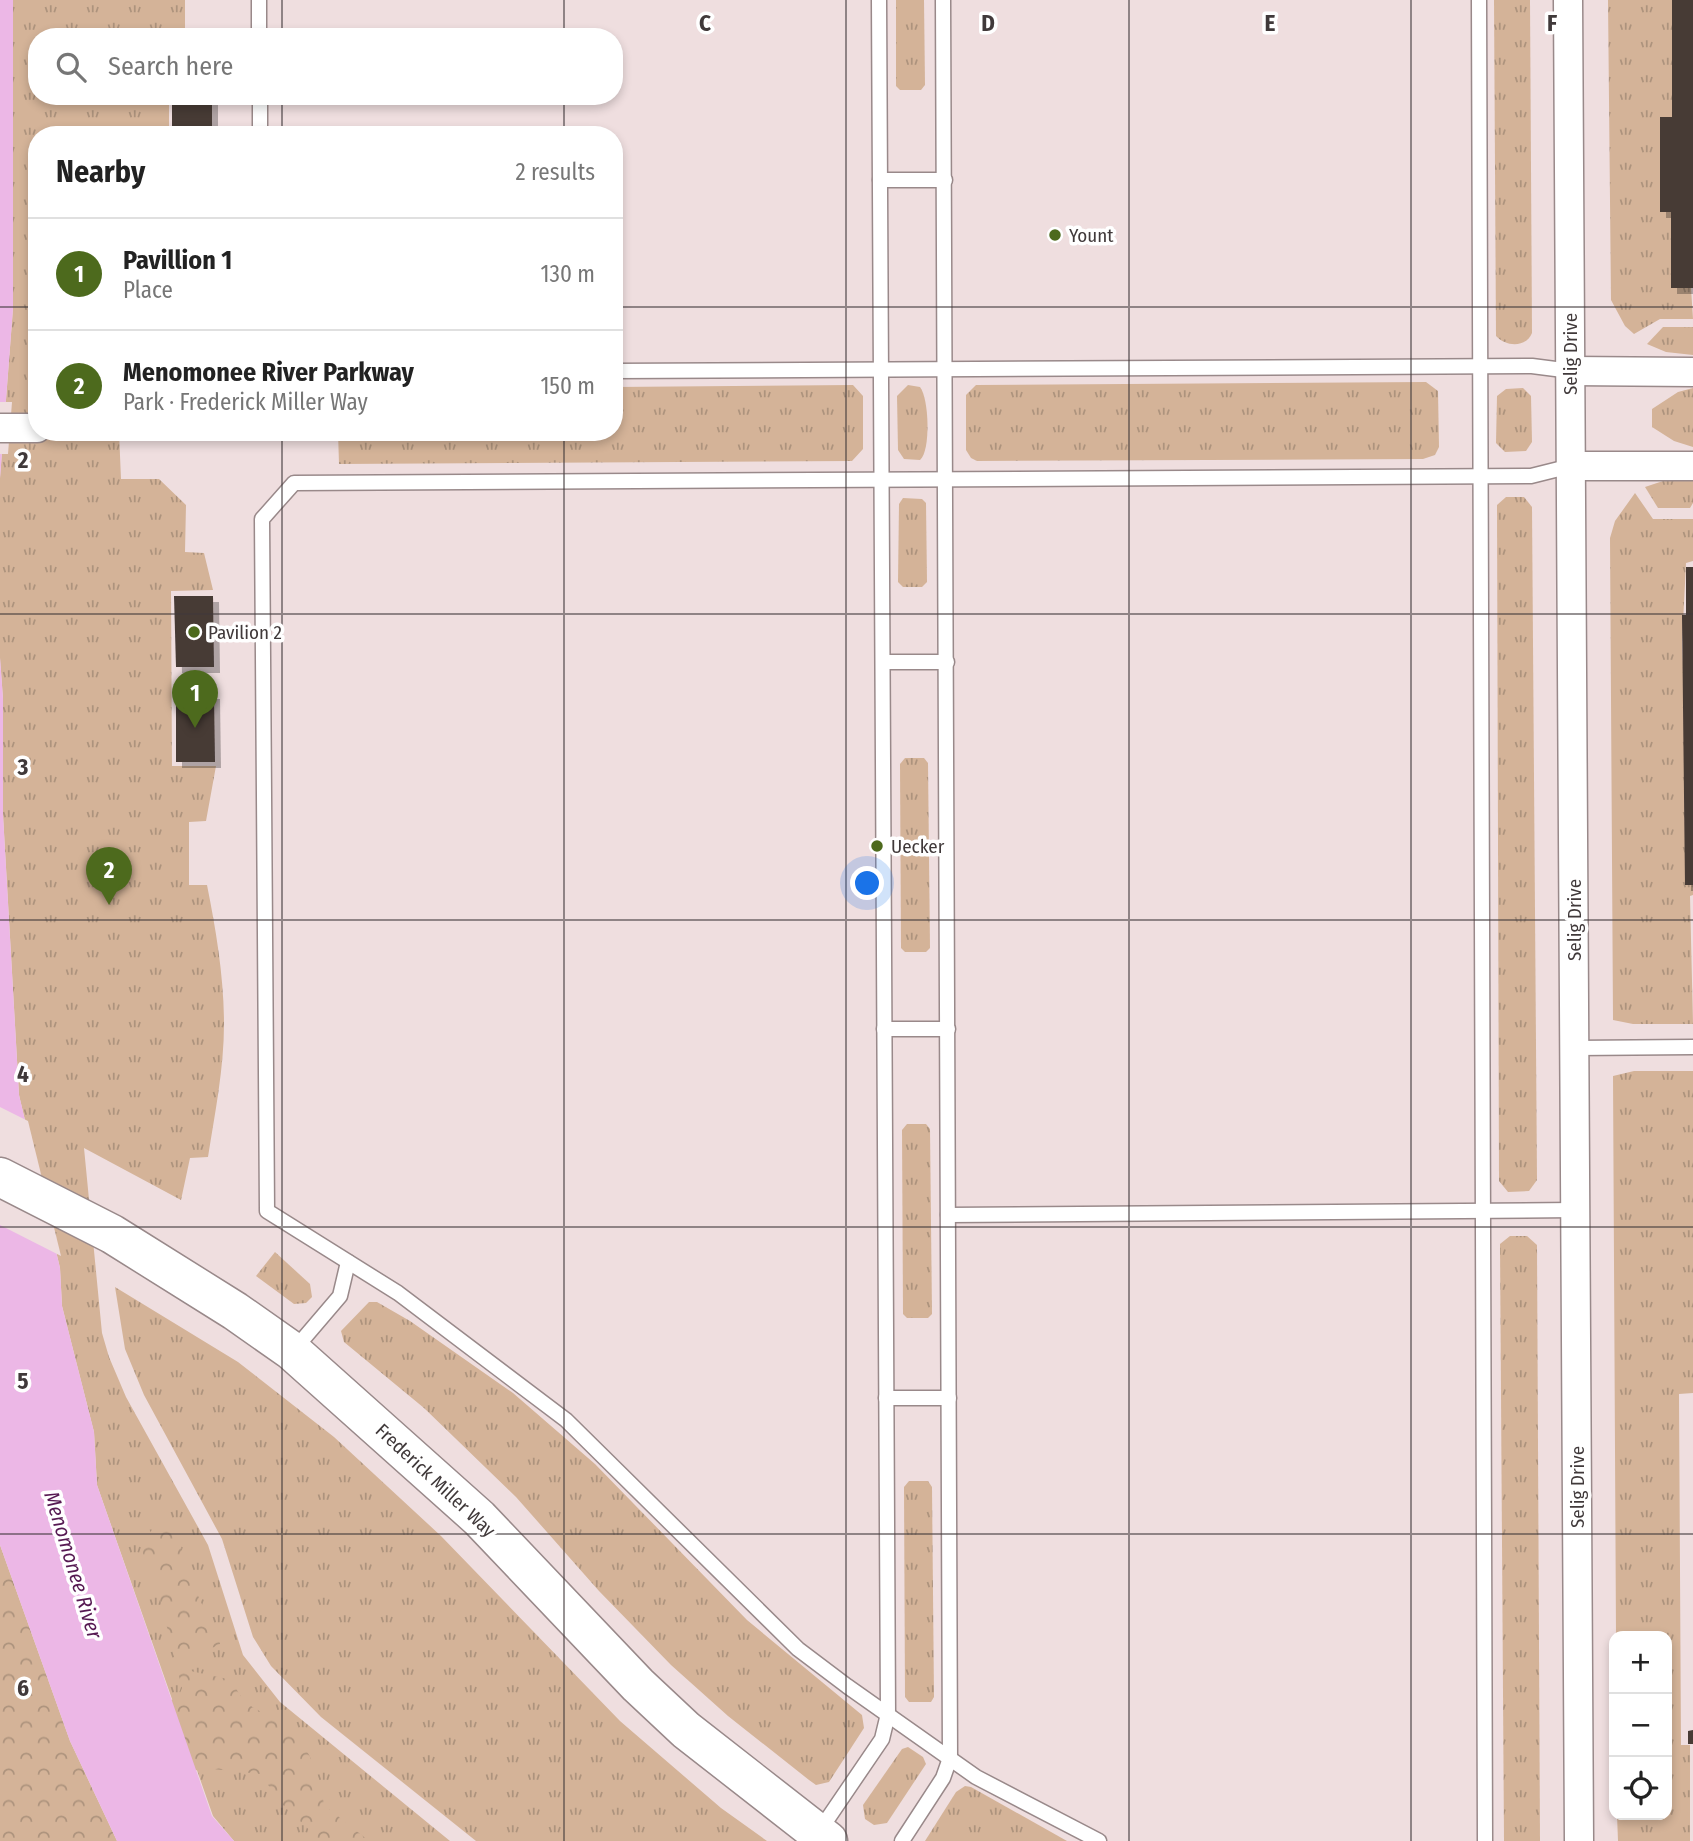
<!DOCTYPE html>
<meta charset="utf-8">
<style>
body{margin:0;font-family:"Fira Sans Condensed",sans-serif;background:#f2f2f2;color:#222}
.controls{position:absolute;right:21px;bottom:21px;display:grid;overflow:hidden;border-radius:14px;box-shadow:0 4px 10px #0003}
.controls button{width:63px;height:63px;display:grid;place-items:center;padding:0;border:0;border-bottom:2px solid #e0e0e0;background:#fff;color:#222;font:35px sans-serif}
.you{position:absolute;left:868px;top:884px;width:24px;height:24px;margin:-18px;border:5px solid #fff;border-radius:50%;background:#1a73e8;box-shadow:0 0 0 10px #1a73e833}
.badge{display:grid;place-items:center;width:46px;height:46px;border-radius:50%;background:#4d6a1d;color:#fff;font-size:23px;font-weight:700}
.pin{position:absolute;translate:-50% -58px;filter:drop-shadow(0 2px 4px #0008)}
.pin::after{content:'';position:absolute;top:37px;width:24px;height:21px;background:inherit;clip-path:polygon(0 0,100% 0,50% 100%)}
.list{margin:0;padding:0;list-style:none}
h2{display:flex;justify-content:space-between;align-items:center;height:91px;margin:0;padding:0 28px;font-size:30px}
h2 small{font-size:23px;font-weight:400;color:#767676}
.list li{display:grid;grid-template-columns:46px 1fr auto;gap:21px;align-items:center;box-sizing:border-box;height:112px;padding:0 28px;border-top:2px solid #e0e0e0}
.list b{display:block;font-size:26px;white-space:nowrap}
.list p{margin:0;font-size:23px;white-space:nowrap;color:#767676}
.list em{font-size:23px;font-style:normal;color:#767676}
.icon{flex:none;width:38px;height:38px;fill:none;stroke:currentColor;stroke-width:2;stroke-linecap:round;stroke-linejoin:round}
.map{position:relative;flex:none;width:1693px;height:1841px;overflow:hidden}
.search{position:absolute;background:#fff;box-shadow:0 4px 10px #0003;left:28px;top:28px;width:595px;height:77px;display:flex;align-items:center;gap:18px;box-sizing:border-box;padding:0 24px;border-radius:28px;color:#767676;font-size:26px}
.panel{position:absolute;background:#fff;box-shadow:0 4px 10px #0003;left:28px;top:126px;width:595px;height:315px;border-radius:28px}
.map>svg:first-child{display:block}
.grass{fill:url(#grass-tufts)}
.forest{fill:url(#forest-crowns)}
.water{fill:#ecb7e6}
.pier{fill:#efdedf}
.building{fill:#463a36;filter:url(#shadow)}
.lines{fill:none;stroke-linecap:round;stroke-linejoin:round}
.lane-casing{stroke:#99898a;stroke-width:17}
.street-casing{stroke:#99898a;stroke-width:31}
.secondary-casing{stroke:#99898a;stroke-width:41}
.lane{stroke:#fff;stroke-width:14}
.street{stroke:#fff;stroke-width:28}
.secondary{stroke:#fff;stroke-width:38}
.grid{fill:none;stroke:#40393a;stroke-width:2;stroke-opacity:0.55}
.poi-dot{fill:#4d6a1d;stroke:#fff;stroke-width:2.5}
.labels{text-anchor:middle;stroke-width:7;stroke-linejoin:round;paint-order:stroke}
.poi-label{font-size:19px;fill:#40393a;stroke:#fff;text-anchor:start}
.street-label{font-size:19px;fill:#40393a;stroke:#fff}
.water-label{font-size:21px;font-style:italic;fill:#561952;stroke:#fff}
.grid-label{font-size:23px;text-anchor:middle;font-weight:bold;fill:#40393a;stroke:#fff;stroke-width:7;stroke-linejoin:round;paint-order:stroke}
</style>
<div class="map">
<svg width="1693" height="1841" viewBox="0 0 1693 1841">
<defs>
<pattern id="grass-tufts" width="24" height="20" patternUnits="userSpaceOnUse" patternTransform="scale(1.75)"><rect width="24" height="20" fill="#d4b398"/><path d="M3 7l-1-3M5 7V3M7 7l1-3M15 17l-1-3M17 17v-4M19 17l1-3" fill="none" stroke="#ad937d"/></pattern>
<pattern id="forest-crowns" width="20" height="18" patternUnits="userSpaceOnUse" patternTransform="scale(1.75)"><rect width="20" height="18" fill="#d4b398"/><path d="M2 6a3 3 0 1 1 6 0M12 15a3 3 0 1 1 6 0" fill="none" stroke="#ad937d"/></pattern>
<filter id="shadow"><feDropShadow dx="6" dy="6" stdDeviation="0" flood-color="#0004"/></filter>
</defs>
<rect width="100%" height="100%" fill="#efdedf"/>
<g class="grass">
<path d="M13,0H185V32H202L203,37H37V96H169V135H37V432H119L121,479H159L186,505L185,552L204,553L213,590L171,591L172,766H216L206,821L189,822V885H207C216,930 224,978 224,1024C224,1068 215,1113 208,1157L190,1158L181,1200L84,1148L102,1333L109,1357L126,1397L208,1545L243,1655L280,1702L450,1841H234L213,1816L97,1485L94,1432L62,1306L60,1268L19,1095L3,815V699L0,658V478L13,308Z"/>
<polygon points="896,0 924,0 925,85 921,90 900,90 896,86"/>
<path d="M1494,0H1530L1532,333C1526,348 1506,347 1496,336Z"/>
<polygon points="1608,0 1672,0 1672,117 1660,118 1660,212 1671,212 1671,288 1691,288 1693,319 1660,319 1634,334 1625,326 1611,300"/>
<polygon points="1663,327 1693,327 1693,355 1666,352 1647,344"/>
<polygon points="1426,382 1438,391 1439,447 1435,455 1423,459 977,461 971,458 966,450 966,395 976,385"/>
<polygon points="853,385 863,396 863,449 852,461 339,464 338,432 614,432 614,387"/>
<path d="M908,385L920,387C929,398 931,451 920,460L904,459L898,450L897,396Z"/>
<polygon points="1523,388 1531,396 1532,442 1526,451 1505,452 1496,443 1497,396 1506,389"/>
<polygon points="1693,388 1693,447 1674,441 1652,427 1652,409 1678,392"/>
<polygon points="1666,480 1693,480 1693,503 1690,508 1658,508 1645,487"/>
<polygon points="1635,493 1653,519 1693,519 1693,561 1686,563 1682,643 1693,885 1693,895 1690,896 1693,1024 1633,1024 1613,1020 1610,538 1615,521"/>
<polygon points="1506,497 1524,497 1532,507 1537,1180 1529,1191 1508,1192 1499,1181 1497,505"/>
<polygon points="903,498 922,499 926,503 927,582 922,587 903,587 898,582 899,504"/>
<polygon points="905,758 924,758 928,763 930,948 926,952 905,952 901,948 900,764"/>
<polygon points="1634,1071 1693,1071 1693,1393 1679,1394 1681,1745 1690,1745 1690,1841 1618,1841 1617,1815 1667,1815 1667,1636 1616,1636 1613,1076"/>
<polygon points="907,1124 926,1124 930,1129 932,1314 928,1318 907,1318 903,1314 902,1130"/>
<polygon points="1510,1236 1527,1236 1537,1245 1540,1841 1504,1841 1500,1244"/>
<polygon points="275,1252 310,1284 312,1297 306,1303 294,1304 256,1276"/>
<polygon points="115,1287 238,1362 334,1437 441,1536 620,1721 721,1808 767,1841 476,1841 321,1717 271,1666 253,1637 222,1539 144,1395 125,1349"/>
<polygon points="369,1302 377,1302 410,1321 513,1393 595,1464 747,1620 862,1715 864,1728 829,1782 816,1785 809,1780 728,1716 671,1665 599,1591 516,1497 424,1408 344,1342 341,1331"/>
<polygon points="909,1481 928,1481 932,1487 934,1697 931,1702 909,1702 905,1697 904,1487"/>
<polygon points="908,1747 923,1757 926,1764 887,1823 874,1825 865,1819 863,1805 902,1749"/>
<polygon points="965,1786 971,1787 1067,1841 925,1841 956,1792"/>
</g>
<g class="forest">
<path d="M168,1516L175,1520C180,1547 188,1574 200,1600C207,1616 219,1626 220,1644L186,1661V1670L232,1680C247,1715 263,1707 288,1728C311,1748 320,1777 324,1805L369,1841H321L283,1805L260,1774L213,1769L187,1771L156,1704L178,1698L182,1688L153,1571L144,1566C140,1542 148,1530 168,1516Z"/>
<polygon points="0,1545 70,1741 117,1841 0,1841"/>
</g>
<g class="water">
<polygon points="0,0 13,0 13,308 0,478"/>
<polygon points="0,658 3,699 3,815 19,1095 60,1268 62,1306 94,1432 97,1485 212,1816 234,1841 117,1841 70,1741 0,1545"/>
</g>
<g class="pier">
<polygon points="0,402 12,402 8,454 0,454"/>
<polygon points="0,1107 28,1121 61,1256 0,1225"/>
</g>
<g class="building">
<polygon points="1672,0 1693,0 1693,288 1671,288 1671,212 1660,212 1660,117 1672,117"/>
<rect x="172" y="96" width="40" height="39"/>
<polygon points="1686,567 1693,567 1693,885 1685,885 1682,615 1686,615"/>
<polygon points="174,596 213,596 214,667 176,667"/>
<polygon points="176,693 214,693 215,762 176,762"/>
<polygon points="1693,1730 1693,1744 1688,1744 1688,1731"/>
</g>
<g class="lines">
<g class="lane-casing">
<g id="lane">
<polyline points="259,0 259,37"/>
<polyline points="1479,0 1485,1841"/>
<polyline points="260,96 260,135"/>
<polyline points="880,180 945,180"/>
<polyline points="614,371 1532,366 1571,371"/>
<polyline points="883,662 947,662"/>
<polyline points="884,1029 948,1029"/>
<polyline points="1575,1048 1693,1047"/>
<polyline points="948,1215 1575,1210"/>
<polyline points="293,1351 340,1296 348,1262"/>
<polyline points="886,1398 949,1398"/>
<polyline points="818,1833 882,1739 888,1714 879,0"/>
<polyline points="902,1841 943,1778 950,1758 943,0"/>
<polyline points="1099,1841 976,1777 847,1686 798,1649 566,1420 398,1293 267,1211 262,519 294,483 1531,476 1571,466"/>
</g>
</g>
<g class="street-casing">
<g id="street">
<polyline points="1568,0 1579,1841"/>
<polyline points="1571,371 1693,372"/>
<polyline points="0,428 37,428"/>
<polyline points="1571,466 1693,466"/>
</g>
</g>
<g class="secondary-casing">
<polyline id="secondary" points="0,1177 112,1234 235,1311 292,1351 479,1518 638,1685 686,1730 828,1841"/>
</g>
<use href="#lane" class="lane"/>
<use href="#street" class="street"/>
<use href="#secondary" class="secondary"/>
</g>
<path class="grid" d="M282,0V37M564,0V37M846,0V1841M1129,0V1841M1411,0V1841M282,96V135M564,96V135M0,307H37M614,307H1693M282,432V1841M564,432V1841M0,614H1693M0,920H1693M0,1227H1693M0,1534H1693"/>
<g class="poi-dot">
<circle cx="1055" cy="235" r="7"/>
<circle cx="194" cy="632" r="7"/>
<circle cx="877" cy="846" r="7"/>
</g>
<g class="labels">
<g class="poi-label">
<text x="1069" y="242">Yount</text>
<text x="208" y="639">Pavilion 2</text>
<text x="891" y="853">Uecker</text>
</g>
<g class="street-label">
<text transform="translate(1570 354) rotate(-90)" y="7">Selig Drive</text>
<text transform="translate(1574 920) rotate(-90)" y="7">Selig Drive</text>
<text transform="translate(436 1480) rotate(43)" y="7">Frederick Miller Way</text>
<text transform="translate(1577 1487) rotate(-90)" y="7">Selig Drive</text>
</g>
<g class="water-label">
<text transform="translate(73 1565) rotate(73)" y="7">Menomonee River</text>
</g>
</g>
<g class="grid-label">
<text x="705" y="31">C</text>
<text x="988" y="31">D</text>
<text x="1270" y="31">E</text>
<text x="1552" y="31">F</text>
<text x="23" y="468">2</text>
<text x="23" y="775">3</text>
<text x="23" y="1082">4</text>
<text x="23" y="1389">5</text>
<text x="23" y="1696">6</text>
</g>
</svg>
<div class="controls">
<button>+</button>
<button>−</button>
<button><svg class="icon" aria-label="locate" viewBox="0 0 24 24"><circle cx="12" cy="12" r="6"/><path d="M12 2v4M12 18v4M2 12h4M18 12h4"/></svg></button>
</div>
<div class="you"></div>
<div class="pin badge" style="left:195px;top:728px">1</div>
<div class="pin badge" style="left:109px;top:905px">2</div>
<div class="search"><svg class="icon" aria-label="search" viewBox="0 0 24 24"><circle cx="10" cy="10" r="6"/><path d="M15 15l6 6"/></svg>Search here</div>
<section class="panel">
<h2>Nearby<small>2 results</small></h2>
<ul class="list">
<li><span class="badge">1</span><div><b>Pavillion 1</b><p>Place</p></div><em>130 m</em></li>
<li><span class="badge">2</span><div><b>Menomonee River Parkway</b><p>Park · Frederick Miller Way</p></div><em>150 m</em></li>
</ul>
</section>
</div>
